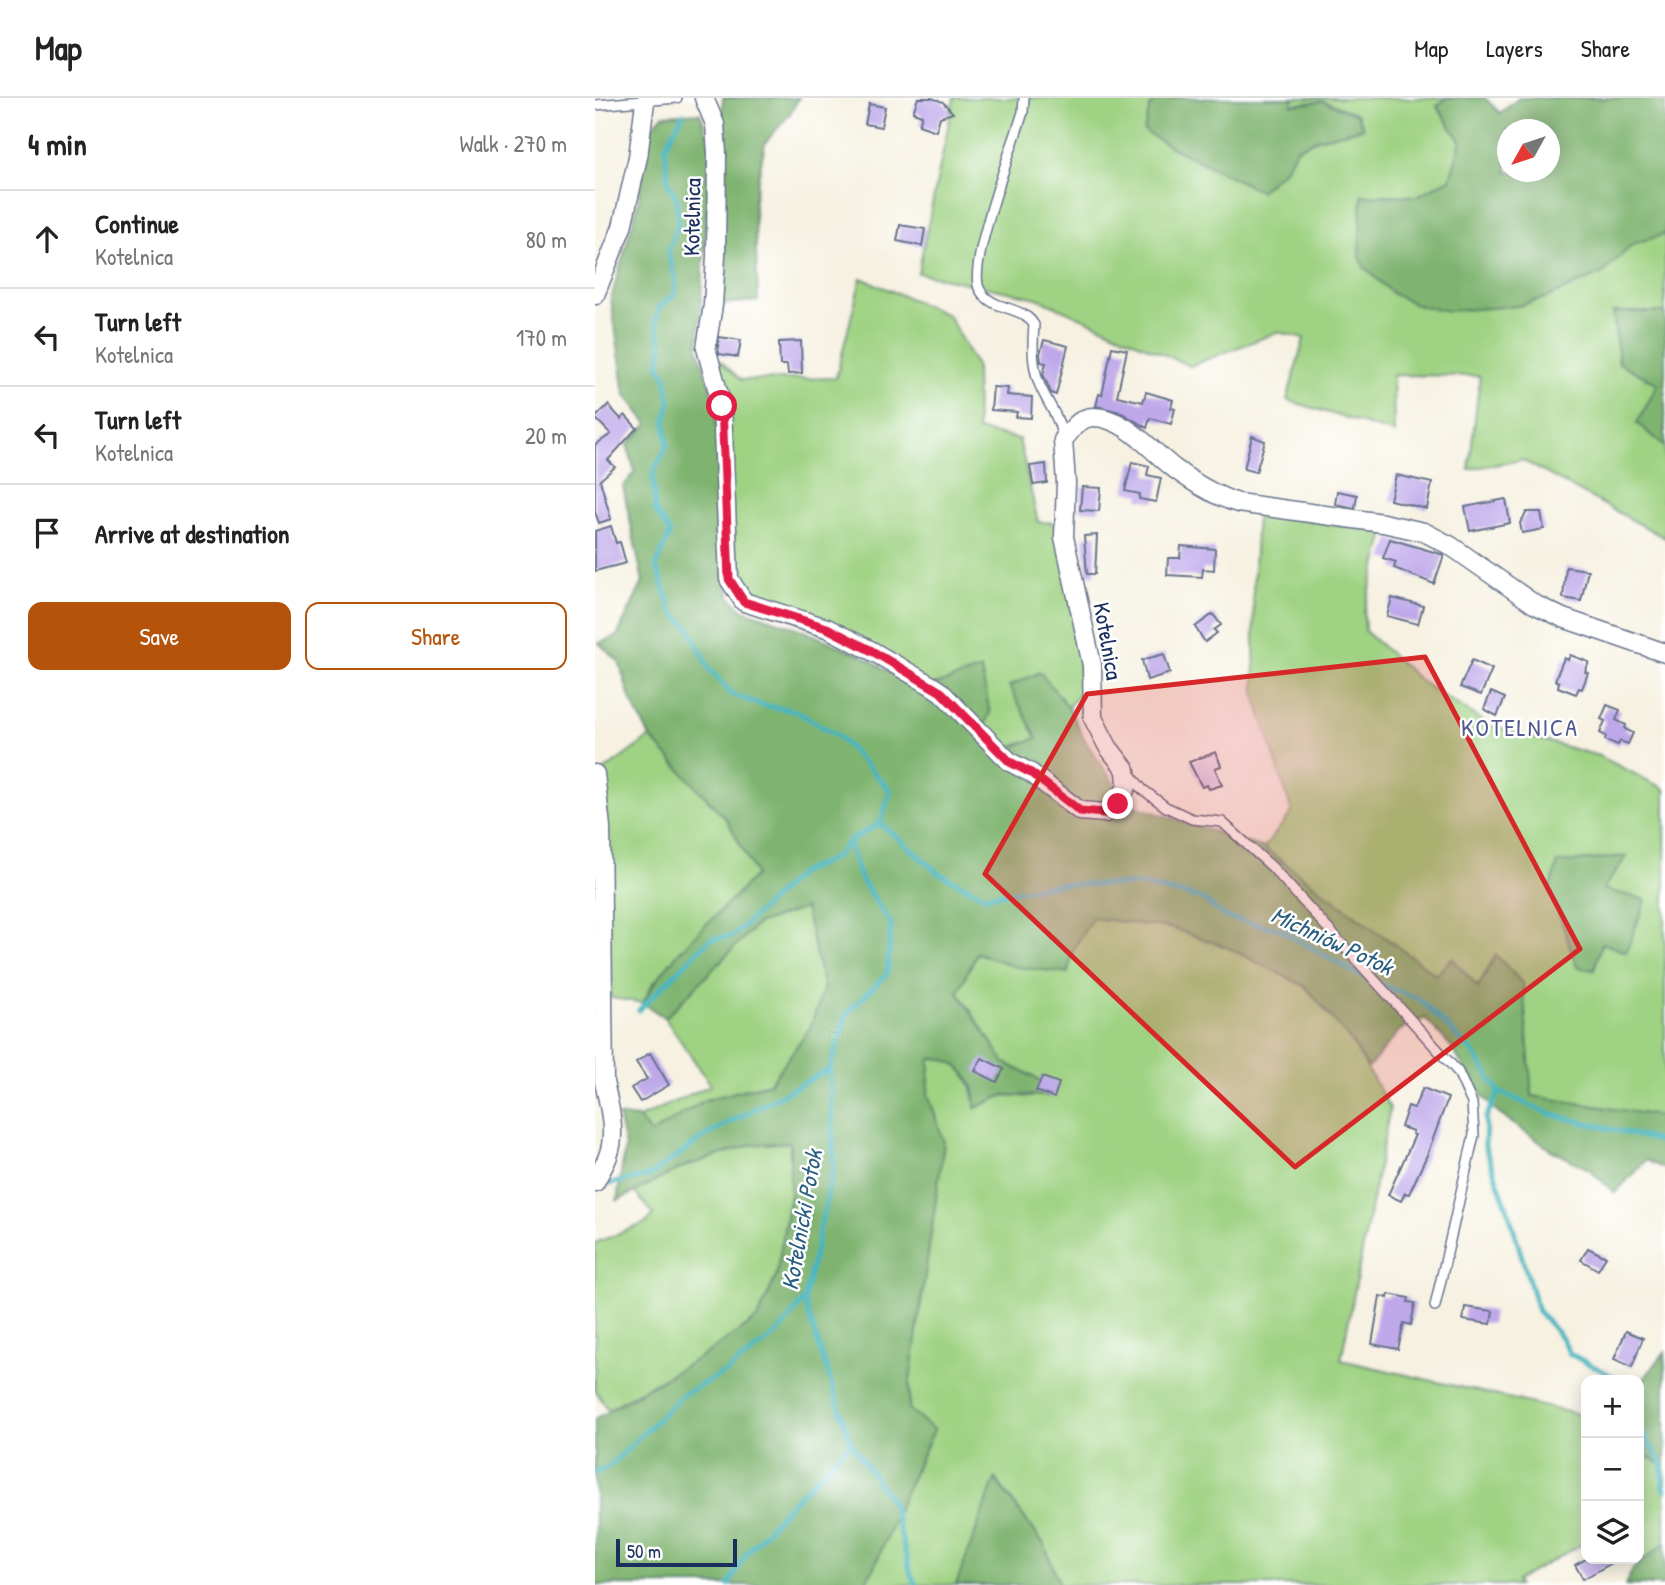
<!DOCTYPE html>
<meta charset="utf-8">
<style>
body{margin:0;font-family:"Patrick Hand",sans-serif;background:#f2f2f2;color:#222}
.controls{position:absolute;right:21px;bottom:21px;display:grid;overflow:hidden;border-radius:14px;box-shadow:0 4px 18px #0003}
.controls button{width:63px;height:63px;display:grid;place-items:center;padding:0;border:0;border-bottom:2px solid #e0e0e0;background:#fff;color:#222;font:35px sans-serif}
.compass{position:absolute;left:902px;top:21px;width:63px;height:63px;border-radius:50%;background:#fff;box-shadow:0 4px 18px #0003;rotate:230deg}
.scale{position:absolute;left:21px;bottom:18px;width:121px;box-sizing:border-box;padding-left:7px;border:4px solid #1b2f5e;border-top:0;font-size:19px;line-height:24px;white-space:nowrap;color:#1b2f5e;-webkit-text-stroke:5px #fff;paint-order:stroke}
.stop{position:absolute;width:21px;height:21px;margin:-16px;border:5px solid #e11d48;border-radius:50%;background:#fff}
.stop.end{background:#e11d48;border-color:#fff;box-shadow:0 2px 7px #0008}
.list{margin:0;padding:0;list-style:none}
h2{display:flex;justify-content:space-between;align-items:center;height:91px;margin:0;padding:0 28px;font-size:30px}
h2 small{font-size:23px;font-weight:400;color:#767676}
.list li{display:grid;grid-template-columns:46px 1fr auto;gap:21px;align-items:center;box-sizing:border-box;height:98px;padding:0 28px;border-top:2px solid #e0e0e0}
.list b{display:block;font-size:26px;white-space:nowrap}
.list p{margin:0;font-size:23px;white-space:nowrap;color:#767676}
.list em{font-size:23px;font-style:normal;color:#767676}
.actions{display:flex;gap:14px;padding:21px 28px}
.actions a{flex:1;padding:16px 0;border:2px solid #b45309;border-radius:14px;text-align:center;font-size:24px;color:#b45309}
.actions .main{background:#b45309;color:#fff}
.icon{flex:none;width:38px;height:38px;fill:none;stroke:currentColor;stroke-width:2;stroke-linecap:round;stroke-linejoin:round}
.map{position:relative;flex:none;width:1070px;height:1487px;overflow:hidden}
header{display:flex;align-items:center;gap:42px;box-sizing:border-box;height:98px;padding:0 35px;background:#fff;border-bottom:2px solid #e0e0e0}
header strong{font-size:33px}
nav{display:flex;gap:38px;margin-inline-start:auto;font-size:24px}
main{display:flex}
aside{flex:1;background:#fff}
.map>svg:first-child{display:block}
.green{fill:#9fd282;stroke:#5d8070;stroke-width:2;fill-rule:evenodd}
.forest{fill:#7fb470;stroke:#4d7267;stroke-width:2;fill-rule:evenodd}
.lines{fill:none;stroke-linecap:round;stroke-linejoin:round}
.stream{stroke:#46b5bf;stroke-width:5}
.building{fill:#bea8ea}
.lane-casing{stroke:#68738c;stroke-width:12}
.street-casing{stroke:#68738c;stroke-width:21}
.lane{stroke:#fff;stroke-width:9}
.street{stroke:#fff;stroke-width:18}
.route{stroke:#e11d48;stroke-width:9}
.marked{fill:#d62828;fill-opacity:0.2;stroke:#d62828;stroke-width:5;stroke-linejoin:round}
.labels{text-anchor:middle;stroke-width:5;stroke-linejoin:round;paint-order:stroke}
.street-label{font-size:23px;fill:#1b2f5e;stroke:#fff}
.neighbourhood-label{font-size:24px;letter-spacing:2px;fill:#54598f;stroke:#fff}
.water-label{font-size:24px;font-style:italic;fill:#2a5e80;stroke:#fff}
</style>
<header>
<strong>Map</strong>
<nav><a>Map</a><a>Layers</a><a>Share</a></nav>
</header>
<main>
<aside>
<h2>4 min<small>Walk · 270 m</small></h2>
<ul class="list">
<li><svg class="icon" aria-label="ahead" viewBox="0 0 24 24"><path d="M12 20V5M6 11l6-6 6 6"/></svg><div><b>Continue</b><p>Kotelnica</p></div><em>80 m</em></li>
<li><svg class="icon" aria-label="left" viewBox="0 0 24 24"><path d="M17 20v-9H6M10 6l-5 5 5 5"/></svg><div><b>Turn left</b><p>Kotelnica</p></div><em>170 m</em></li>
<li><svg class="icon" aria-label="left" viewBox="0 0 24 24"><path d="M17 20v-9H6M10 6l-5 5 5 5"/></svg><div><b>Turn left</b><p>Kotelnica</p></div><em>20 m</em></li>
<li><svg class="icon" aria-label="arrive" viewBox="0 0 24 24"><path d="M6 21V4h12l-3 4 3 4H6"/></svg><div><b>Arrive at destination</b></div></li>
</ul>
<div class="actions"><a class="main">Save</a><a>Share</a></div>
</aside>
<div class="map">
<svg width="1070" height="1487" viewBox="0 0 1070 1487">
<rect width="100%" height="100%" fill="#fff"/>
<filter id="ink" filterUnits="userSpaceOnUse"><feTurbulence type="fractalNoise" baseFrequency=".0143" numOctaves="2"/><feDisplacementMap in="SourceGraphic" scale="14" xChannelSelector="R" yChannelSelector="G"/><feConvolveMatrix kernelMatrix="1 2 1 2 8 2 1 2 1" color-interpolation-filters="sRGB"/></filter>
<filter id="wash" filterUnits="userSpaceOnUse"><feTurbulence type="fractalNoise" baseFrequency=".00686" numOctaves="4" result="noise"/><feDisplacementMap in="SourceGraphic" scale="28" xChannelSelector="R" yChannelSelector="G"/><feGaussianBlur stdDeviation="1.57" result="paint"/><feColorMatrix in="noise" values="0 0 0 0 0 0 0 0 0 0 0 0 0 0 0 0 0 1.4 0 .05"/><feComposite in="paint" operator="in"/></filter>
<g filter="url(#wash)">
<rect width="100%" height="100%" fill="#f6f1e1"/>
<g class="green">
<polygon points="359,0 565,0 555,8 576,49 615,68 690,71 701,51 722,41 768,30 762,16 729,3 696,7 699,0 852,0 842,9 866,44 855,81 822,98 767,97 893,209 923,208 1008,175 1038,146 1070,136 1070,214 1018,215 1064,286 1042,325 1070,348 1070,394 1067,403 1070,404 1070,440 927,362 874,371 885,278 798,277 799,335 692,302 709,240 683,234 595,268 442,200 323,175"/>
<polygon points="266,180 353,217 381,268 382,332 424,341 443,424 465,425 479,516 487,593 473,609 445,574 442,640 409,652 337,588 157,501 139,473 118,256 146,282 241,280"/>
<path d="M662,414L790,435L769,514L770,533L828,585L896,628L1004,658L1070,691V1019L937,998L932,958L901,858L882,889L841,877L669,750L697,714L660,597L658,494ZM963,766L1007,791L1050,802L1031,854L1007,845Z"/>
<polygon points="55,639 133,723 161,776 58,885 48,905 16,900 6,675"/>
<polygon points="210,810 229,890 215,930 175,985 110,1002 55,1036 44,1020 116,987 70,920 162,826"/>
<path d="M497,820L577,830L634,850L711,889L757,944L795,1010L746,1262L991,1318V1444L921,1483L923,1487H465L449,1446L401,1381L361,1487H269L281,1465L313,1387L339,1332L314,1311L315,1282L349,1045L333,996L335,961C365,955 378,985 381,1010L409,997L437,999L443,981L410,965L363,894L381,855L478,852Z"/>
<polygon points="195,1044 195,1096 181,1179 162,1221 109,1257 13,1311 0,1292 0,1145 51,1125 59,1116 39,1094 88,1069 155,1047"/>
<polygon points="1044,1354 1070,1369 1070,1445 1050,1462 1044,1456"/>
</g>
<g class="forest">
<polygon points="128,0 204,0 194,17 170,45 159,102 163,203 126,206 124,82"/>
<polygon points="565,0 699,0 697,7 728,3 762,17 768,30 722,41 701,51 690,71 665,93 576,49 549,33 555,8"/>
<path d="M852,0H890L905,15L924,0H1070V136L1038,146L1008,175L953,199L923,208L854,213L825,208L798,196L769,169L764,156L767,97L822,98L855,81L866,44L842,8ZM912,32H954V74H912Z"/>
<path d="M105,15L116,47L103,249L120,306L134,498L148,512L202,530L268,558L320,590L337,588L386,571L395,615L385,636L409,652L442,640L414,588L445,574L473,609L492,646L533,706L669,750L841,877L857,860L883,889L901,857L928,886L937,998L1070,1019V1071L1051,1062L1020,1095L994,1071L956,1052L903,1015L886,996L854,946L830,920L805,932L773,970L757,944L711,889L634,850L577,830L497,820L478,852L473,875L421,869L382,855L363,894L410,965L443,981L455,998L409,997L380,1010C380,1003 380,993 377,987C368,970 353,957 335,961L333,996L349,1044L315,1282L314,1311L339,1332L313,1387L281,1465L269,1487H0V1321L109,1257L162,1221L181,1179L195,1096V1044L155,1047L88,1069L22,1103L30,1049L23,1018L44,1020L55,1036L110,1002L175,985L215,930L229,890L210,810L162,826L70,920L48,905C74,854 124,818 161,776L133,723L55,639L36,603L24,564L4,545L22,538L48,484L28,389L40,374L32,347L53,326L30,296L16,201L44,102L51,36L68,17Z"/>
<polygon points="1070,214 1070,348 1042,325 1063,286 1024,265 1018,214"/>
<polygon points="1032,758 1008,791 1051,802 1031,854 1007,845 999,872 982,869 955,790 963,765"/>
<polygon points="1070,1254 1070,1369 1044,1354 1044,1287"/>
<polygon points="400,1381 449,1446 465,1487 361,1487"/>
<polygon points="1070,1445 1070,1487 1030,1487 1038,1471"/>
</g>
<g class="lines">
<g class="stream">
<polyline points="88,16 70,49 73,85 82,101 83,126 73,154 81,183 80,196 64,209 61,222 67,248 64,267 71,279 75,304 70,323 72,349 58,374 60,413 75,435 61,468 77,513 95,531 115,572 138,597 166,607 201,613 243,638 296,693 285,725 253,744 264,778 296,826 292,876 252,915 235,971 239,1067 209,1203 256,1345 297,1405 316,1476 321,1487"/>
<polyline points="285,725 345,776 390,798 465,786 546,787 606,800 630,819 684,831 760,875 776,882"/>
<polyline points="785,886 824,901 878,954 904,994 955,1016 1060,1042 1070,1047"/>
<polyline points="44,912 115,841 138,838 205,775 241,759 253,744"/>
<polyline points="904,994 891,1019 890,1049 913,1112 943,1213 966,1239 975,1256 1025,1282"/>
<polyline points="8,1087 54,1078 113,1036 235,971"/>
<polyline points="1044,1329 1067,1366 1068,1389 1070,1391"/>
<polyline points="0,1375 16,1367 87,1297 131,1274 183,1235 208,1203"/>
<polyline points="134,1487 150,1457 195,1406 256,1345"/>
</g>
</g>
<g id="blocks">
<g class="building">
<polygon points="323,0 337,0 348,4 358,15 345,19 341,33 324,27 327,17 318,14"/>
<polygon points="274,6 290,9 286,29 270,26"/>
<polygon points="305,127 330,131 327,148 302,143"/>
<polygon points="124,239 146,242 143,259 124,256 123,249"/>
<polygon points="449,242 473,248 461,297 456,295 448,276 451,265 446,264 445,256"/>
<polygon points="206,243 207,275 193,276 192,267 185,267 184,244"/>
<polygon points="517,249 532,252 522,298 548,304 551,294 578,302 576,310 580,311 576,326 555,320 552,330 525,314 501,308 504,296 507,297"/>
<polygon points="398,289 413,290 412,297 437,299 436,320 421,319 422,314 396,312"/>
<polygon points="13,307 26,321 30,317 42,330 13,362 20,369 5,382 16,421 4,425 0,414 0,347 16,336 0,320"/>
<polygon points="657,338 670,343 661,374 649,371"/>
<polygon points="537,364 554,368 552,377 566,380 561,404 544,401 545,396 530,393"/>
<polygon points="451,366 452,385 438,387 435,368"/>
<polygon points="801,377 837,385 832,411 795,402"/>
<polygon points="487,389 506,390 504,413 485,412"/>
<polygon points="742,393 762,397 760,410 740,406"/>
<polygon points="911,401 915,425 875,433 870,409"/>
<polygon points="932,414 946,414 949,431 927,435 925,425"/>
<polygon points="16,428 21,445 25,444 31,465 0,473 0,433"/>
<polygon points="502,437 500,476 492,476 489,438"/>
<polygon points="795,441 849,457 839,486 799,470 801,464 788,460"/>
<polygon points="586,448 620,451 619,472 608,471 607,479 572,477 573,460 585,460"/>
<polygon points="971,469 993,472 986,503 968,500"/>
<polygon points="797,500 828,508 823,526 792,518"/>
<polygon points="618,516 626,527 619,532 622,535 610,544 600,529"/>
<polygon points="569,556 575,575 552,582 547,562"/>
<polygon points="975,557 994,564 990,574 993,575 987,591 984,590 981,596 963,589 964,584 960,582 969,560 973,562"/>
<polygon points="877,562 897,571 886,597 865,589"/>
<polygon points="896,594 910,600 902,618 889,611"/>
<polygon points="1012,607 1025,612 1021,622 1031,627 1030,631 1038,635 1033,646 1025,643 1023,647 1010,642 1011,638 1005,635 1010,623 1006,621"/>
<polygon points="621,654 626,668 620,670 627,687 614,691 612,687 607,689 594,664"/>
<polygon points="55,955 74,987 45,1004 36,990 52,981 41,964"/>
<polygon points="387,960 409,971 402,984 380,973"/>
<polygon points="447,979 464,985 459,1000 441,993"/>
<polygon points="828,990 853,1000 832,1057 814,1096 810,1095 806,1103 793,1097 820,1037 817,1036 818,1033 806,1029 813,1008 819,1010"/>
<polygon points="993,1150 1011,1159 1003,1172 986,1162"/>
<polygon points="794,1196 814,1200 813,1204 820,1205 816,1227 809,1225 803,1251 777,1246 785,1198 793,1200"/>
<polygon points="870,1209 898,1213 896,1226 868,1222"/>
<polygon points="1031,1233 1048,1240 1037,1269 1019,1261"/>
<polygon points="991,1461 1024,1461 988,1481 980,1467"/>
</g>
</g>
</g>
<g filter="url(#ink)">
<use href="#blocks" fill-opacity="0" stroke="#68738c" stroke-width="2"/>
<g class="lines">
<g class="lane-casing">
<g id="lane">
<path d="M429,0L428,14C419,44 373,166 384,190C395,214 427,206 439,227C437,250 437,274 448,294C458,314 463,318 468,341"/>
<polyline points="0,7 82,0"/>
<polyline points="534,675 547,691 571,709 597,721 627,724 677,769 863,974 877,1005 879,1037 840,1208"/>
</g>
</g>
<g class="street-casing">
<g id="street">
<path d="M109,0L120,26L122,56L121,158L118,207L111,250L127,308L134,481L149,504L232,530L277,553L337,588L346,594L415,664L436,675L485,713L510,715L523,706L532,688L531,672L513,649L498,620L497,567L469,439L471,385L468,342C476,333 484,319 498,319C530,319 556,353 580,371C599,385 620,398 643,405L788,425L829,434L856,448L939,506L968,520L1070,555"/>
<polyline points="0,197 27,129 43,59 50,4"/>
<path d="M0,676L6,729L9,984C14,1006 22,1036 13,1058C10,1067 4,1075 0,1084"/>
</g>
</g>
<use href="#lane" class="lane"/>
<use href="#street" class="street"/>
</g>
</g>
<g class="lines" filter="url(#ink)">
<polyline class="route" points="127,308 134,481 149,504 232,530 277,553 346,594 415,664 436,675 485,713 510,715 523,706"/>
</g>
<path class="marked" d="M830,559L985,851L700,1069L390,776L492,596Z"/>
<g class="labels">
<g class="street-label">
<text transform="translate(97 119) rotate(-89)" y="8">Kotelnica</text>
<text transform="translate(513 543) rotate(80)" y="8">Kotelnica</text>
</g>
<g class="neighbourhood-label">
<text x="925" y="638">KOTELNICA</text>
</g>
<g class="water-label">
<text transform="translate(737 843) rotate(25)" y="8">Michniów Potok</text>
<text transform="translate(207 1122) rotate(-80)" y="8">Kotelnicki Potok</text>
</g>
</g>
</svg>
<div class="controls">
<button>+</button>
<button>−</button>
<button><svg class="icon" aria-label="layers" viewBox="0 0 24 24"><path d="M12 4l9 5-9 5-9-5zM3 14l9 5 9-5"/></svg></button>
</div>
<svg class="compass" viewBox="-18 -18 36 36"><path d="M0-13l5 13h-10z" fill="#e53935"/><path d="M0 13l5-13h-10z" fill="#767676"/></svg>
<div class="scale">50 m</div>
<div class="stop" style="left:127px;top:308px"></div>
<div class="stop end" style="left:523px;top:706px"></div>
</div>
</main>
